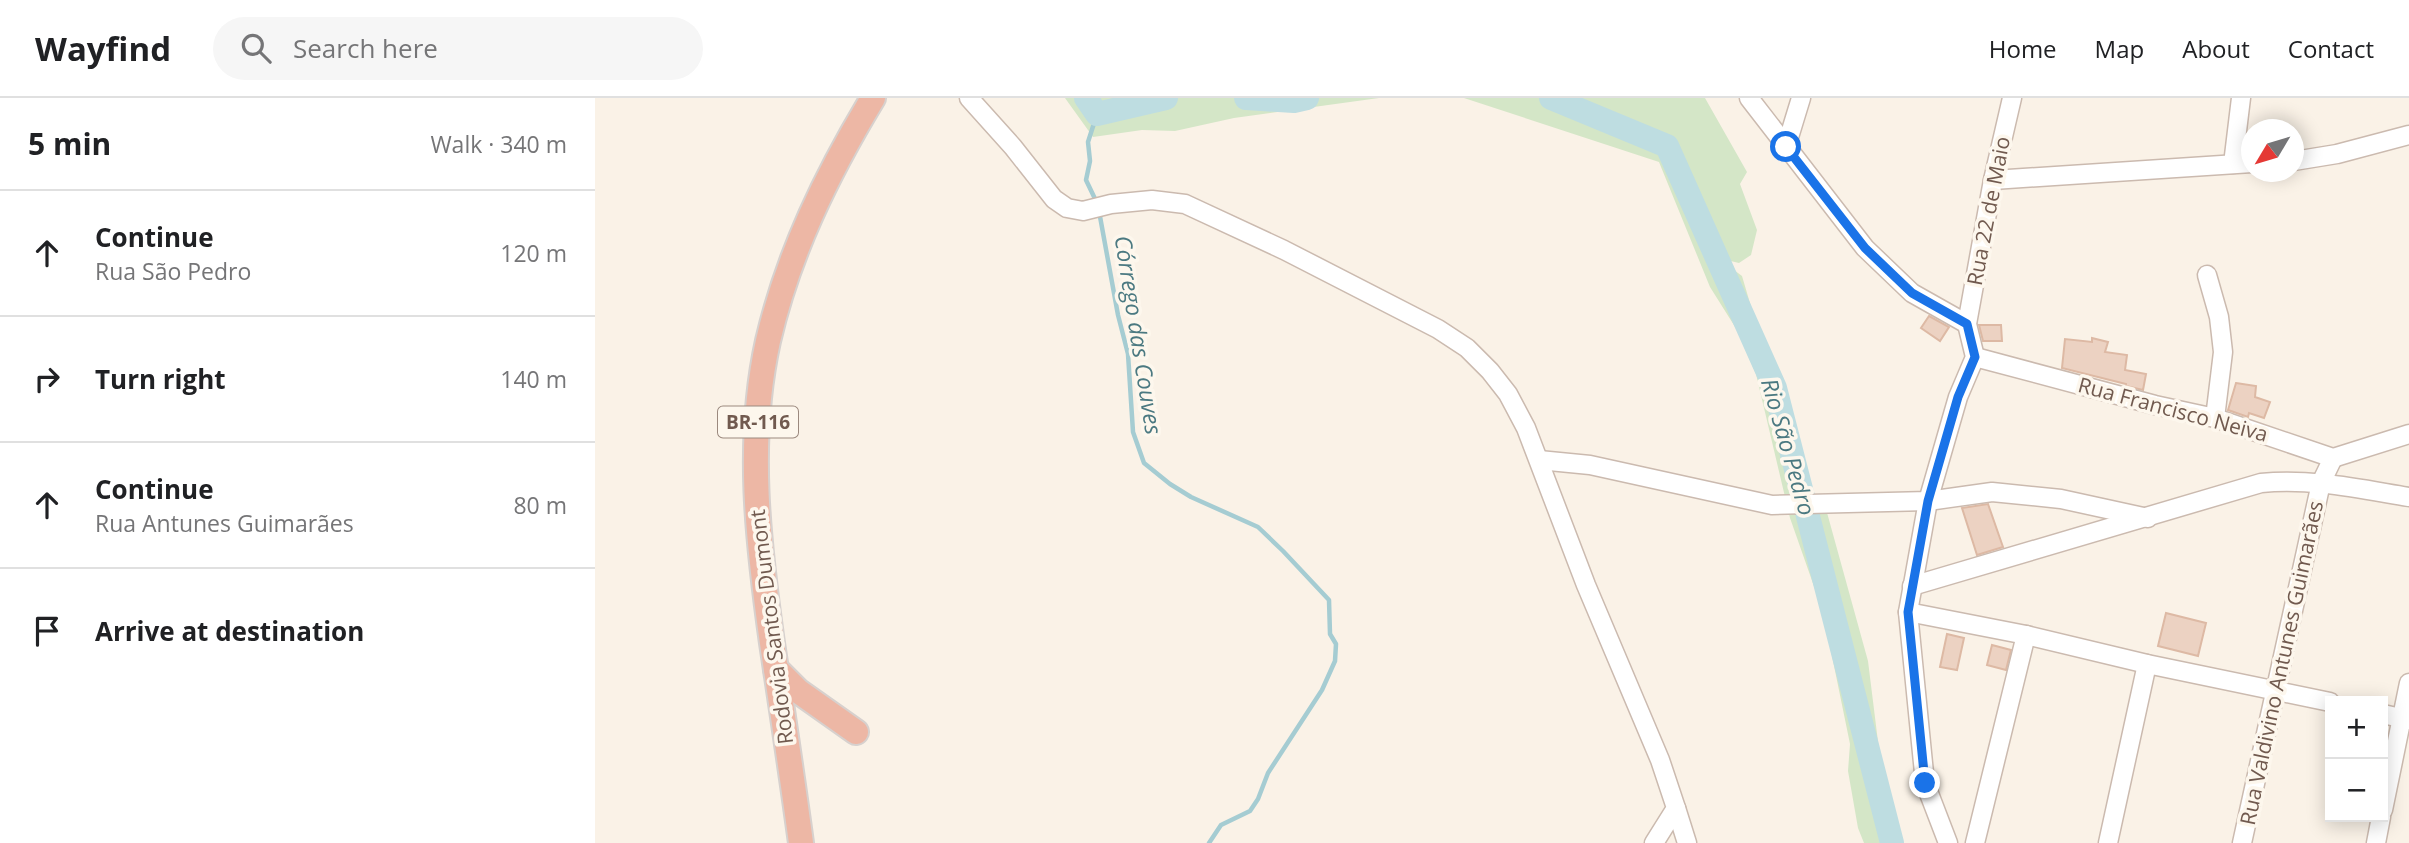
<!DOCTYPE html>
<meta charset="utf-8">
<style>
body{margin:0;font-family:"Open Sans",sans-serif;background:#f6f6f6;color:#202124}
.controls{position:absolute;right:21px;bottom:21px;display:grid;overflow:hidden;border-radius:0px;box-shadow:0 4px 18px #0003}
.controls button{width:63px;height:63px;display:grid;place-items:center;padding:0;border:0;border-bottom:2px solid #e0e0e0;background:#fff;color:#202124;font:35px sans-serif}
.compass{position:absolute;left:1646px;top:21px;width:63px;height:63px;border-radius:50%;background:#fff;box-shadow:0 4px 18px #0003;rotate:232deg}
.stop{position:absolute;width:21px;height:21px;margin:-16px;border:5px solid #1a73e8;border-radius:50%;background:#fff}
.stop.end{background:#1a73e8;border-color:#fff;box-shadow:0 2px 7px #0008}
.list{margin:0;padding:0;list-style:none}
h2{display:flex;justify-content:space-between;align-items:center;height:91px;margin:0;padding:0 28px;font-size:30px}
h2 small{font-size:23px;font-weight:400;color:#757577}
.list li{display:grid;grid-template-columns:46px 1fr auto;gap:21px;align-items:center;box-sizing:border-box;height:126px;padding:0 28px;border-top:2px solid #e0e0e0}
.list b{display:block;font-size:26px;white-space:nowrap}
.list p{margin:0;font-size:23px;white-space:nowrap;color:#757577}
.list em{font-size:23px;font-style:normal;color:#757577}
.icon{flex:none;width:38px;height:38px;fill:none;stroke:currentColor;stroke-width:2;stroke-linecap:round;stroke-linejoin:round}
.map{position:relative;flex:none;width:1814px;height:745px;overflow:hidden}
header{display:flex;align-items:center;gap:42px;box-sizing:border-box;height:98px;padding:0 35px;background:#fff;border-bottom:2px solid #e0e0e0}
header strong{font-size:33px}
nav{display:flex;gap:38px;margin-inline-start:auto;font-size:24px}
.search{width:490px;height:63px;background:#f6f6f6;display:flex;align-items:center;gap:18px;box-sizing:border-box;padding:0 24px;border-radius:38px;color:#757577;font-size:26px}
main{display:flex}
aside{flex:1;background:#fff}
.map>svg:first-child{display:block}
.green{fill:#d4e6c7}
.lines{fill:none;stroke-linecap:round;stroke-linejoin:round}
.stream{stroke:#a5ccd2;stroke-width:4.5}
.river{stroke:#bedde1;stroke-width:24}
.building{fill:#ecd2c2;stroke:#ddb9a4;stroke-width:2}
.minor-casing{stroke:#cbbaaf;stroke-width:21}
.highway-casing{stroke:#d7d1ce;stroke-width:28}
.minor{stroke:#fff;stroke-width:18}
.highway{stroke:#edb7a5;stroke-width:24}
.route{stroke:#1a73e8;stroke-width:9}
.labels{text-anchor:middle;stroke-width:7;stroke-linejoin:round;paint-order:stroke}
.shield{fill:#fdf7ed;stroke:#9b897e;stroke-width:2}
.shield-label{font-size:19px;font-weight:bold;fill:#715a4f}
.street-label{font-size:21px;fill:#715a4f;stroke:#fdf7ed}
.water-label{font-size:23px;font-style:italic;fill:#4b7981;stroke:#fdf7ed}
</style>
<header>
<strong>Wayfind</strong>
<div class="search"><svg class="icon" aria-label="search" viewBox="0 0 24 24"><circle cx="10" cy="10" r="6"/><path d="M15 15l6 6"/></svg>Search here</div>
<nav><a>Home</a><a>Map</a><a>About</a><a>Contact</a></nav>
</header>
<main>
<aside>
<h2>5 min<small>Walk · 340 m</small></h2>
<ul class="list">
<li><svg class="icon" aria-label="ahead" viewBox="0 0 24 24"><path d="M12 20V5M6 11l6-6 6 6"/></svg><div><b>Continue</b><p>Rua São Pedro</p></div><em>120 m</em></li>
<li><svg class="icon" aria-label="right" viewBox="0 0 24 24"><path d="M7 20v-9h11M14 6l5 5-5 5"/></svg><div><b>Turn right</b></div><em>140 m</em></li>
<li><svg class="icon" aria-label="ahead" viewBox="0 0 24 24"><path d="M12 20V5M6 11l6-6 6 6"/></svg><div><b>Continue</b><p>Rua Antunes Guimarães</p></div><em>80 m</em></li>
<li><svg class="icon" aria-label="arrive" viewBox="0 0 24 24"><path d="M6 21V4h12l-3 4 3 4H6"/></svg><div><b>Arrive at destination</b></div></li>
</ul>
</aside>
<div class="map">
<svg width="1814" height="745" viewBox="0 0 1814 745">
<rect width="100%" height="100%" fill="#faf2e7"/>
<g class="green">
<polygon points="470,0 784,0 639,20 580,33 547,32 498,39"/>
<polygon points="869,0 1110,0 1152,74 1145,86 1162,132 1156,157 1144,165 1123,160 1147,178 1180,290 1212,414 1231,411 1273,563 1289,692 1307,745 1269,745 1263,730 1253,673 1255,646 1228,514 1195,420 1161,276 1142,232 1115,189 1064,64"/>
</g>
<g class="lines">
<g class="stream">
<polyline points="502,105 491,82 495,63 493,44 502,16"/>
<polyline points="504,113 523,217 533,256 538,334 549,365 575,386 596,399 663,429 688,453 734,502 735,536 741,546 740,563 727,592 673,675 663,701 655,713 626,727 614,745"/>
</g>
<g class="river">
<polyline points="491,0 502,16 571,0"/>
<polyline points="651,0 699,3 712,0"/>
<polyline points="956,0 1072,48 1180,290 1297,745"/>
</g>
</g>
<g class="building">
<polygon points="1334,218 1354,229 1345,243 1326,230"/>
<polygon points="1384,227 1406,227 1407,243 1388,243"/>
<polygon points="1497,240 1513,244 1510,254 1532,257 1530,272 1551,276 1548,292 1531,288 1531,286 1467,270 1470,241 1497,244"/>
<polygon points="1641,285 1661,288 1660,299 1675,304 1669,320 1654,315 1653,319 1633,312"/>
<polygon points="1393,406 1408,449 1382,457 1367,410"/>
<polygon points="1571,515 1611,525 1603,558 1563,548"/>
<polygon points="1352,536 1369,540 1362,572 1345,569"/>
<polygon points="1397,547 1416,552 1411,572 1392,567"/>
</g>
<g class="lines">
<g class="minor-casing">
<g id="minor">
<polyline points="374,0 418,49 459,101 472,110 488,113 516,106 557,102 590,106 689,152 843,231 872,250 895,273 913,296 931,330 991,487 1065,662 1081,710 1059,745"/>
<polyline points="1154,0 1270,150 1317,195 1372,226"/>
<polyline points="1191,49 1206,0"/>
<polyline points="1699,63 1742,56 1814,37"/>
<polyline points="1638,66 1646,0"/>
<polyline points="1398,82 1657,65"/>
<polyline points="1612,177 1624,219 1628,254 1620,320"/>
<polyline points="1380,259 1560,307 1620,320 1738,360 1814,336"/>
<polyline points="944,362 995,367 1177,407 1333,403 1397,394 1466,401 1553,420"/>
<path d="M1317,488L1666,385C1716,380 1765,391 1814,399"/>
<polyline points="1313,514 1431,537 1552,566 1735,604"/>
<polyline points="1788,616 1814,622"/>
<polyline points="1081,710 1092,745"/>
<polyline points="1788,712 1814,585"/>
<polyline points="1353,745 1330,685 1313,514 1333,403 1363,299 1380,259 1372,226 1398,82 1417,0"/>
<polyline points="1380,745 1431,537"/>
<polyline points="1513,745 1552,566"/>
<polyline points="1647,745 1726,385 1738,360"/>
<polyline points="1781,745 1786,719"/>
</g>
</g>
<g class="highway-casing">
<g id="highway">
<polyline points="181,571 203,593 261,634"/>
<path d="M206,745C197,678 187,612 177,545C163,445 151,343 173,243C193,156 232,76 278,0"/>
</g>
</g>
<use href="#minor" class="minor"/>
<use href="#highway" class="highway"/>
</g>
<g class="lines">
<polyline class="route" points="1191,49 1270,150 1317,195 1372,226 1380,259 1363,299 1333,403 1313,514 1330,685"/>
</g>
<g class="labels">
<rect class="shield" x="123" y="308.5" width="80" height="31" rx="5"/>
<g class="shield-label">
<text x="163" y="331">BR-116</text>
</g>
<g class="street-label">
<text transform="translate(1394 113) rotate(-79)" y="7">Rua 22 de Maio</text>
<text transform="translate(1578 312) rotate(15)" y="7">Rua Francisco Neiva</text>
<text transform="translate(177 529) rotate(-97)" y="7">Rodovia Santos Dumont</text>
<text transform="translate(1687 565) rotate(-78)" y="7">Rua Valdivino Antunes Guimarães</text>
</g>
<g class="water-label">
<text transform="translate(543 237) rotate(81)" y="8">Córrego das Couves</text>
<text transform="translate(1193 349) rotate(74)" y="8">Rio São Pedro</text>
</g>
</g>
</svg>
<div class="controls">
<button>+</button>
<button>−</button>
</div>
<svg class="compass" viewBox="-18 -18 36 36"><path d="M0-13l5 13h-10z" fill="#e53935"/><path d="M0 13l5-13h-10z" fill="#757577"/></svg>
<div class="stop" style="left:1191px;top:49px"></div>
<div class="stop end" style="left:1330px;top:685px"></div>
</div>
</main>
